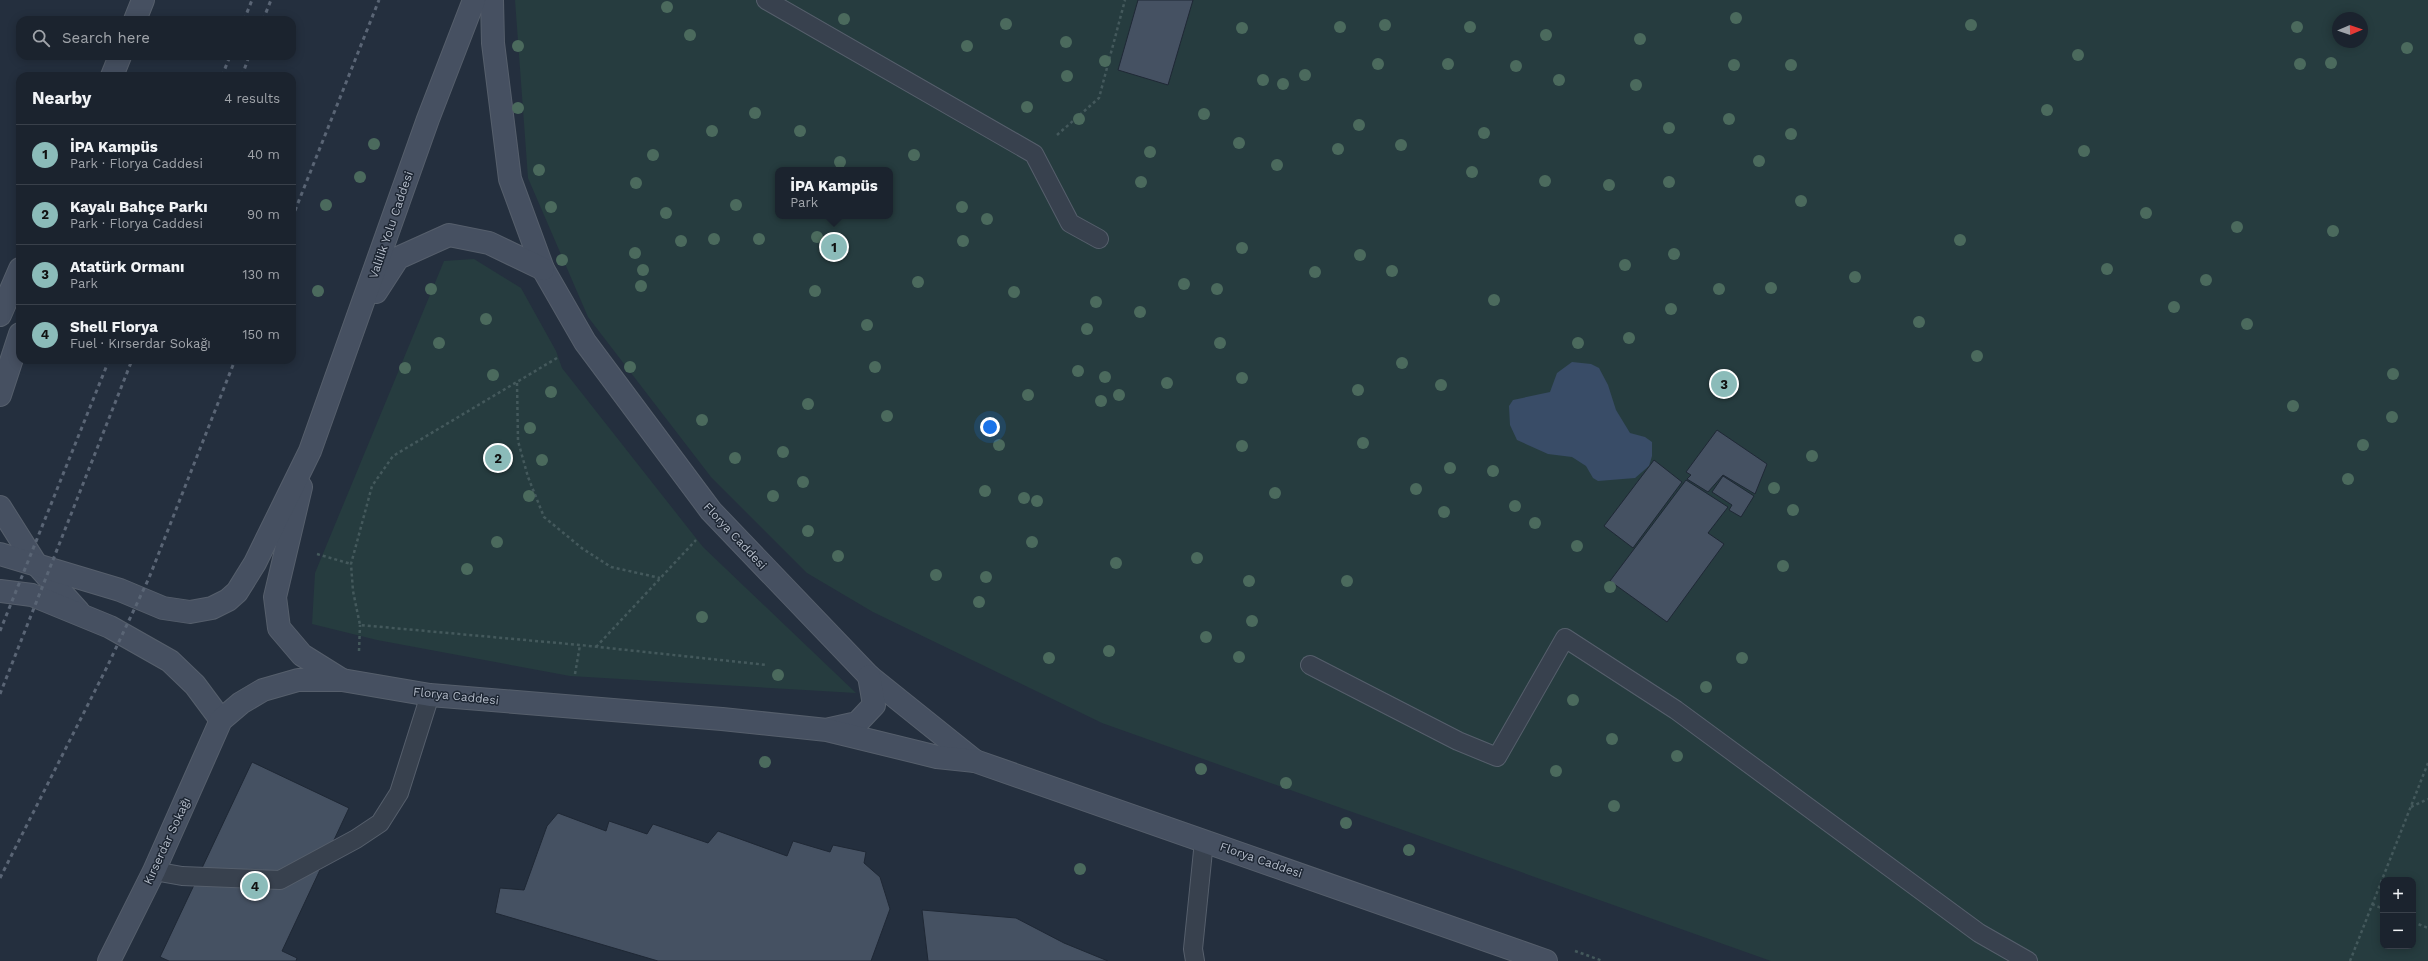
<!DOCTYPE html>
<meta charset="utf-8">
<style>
body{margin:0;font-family:"Work Sans",sans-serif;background:#242b36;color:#f1f3f6}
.controls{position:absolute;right:12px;bottom:12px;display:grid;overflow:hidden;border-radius:8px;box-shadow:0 2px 10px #0003}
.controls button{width:36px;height:36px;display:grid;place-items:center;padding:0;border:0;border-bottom:1px solid #39404a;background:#1b232e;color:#f1f3f6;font:20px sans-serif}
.compass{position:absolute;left:2332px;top:12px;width:36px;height:36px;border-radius:50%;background:#1b232e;box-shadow:0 2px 10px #0003;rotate:88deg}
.you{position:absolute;left:990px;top:427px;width:14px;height:14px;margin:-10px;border:3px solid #fff;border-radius:50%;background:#1a73e8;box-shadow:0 0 0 6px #1a73e833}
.badge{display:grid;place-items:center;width:26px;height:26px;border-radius:50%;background:#8bbbb9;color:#111;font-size:13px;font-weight:700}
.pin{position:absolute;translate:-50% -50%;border:2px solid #fff;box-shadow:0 1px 4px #0006}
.popup{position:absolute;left:775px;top:167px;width:118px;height:52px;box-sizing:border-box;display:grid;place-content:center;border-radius:8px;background:#1b232e;filter:drop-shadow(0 1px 3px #0005);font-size:13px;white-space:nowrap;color:#a0a4aa}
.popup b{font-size:15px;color:#f1f3f6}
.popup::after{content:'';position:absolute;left:50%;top:100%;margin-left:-8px;border:8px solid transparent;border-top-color:#1b232e}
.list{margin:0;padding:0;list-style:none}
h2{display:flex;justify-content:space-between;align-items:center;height:52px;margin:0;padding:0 16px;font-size:17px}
h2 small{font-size:13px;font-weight:400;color:#a0a4aa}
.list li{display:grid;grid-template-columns:26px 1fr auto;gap:12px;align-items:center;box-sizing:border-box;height:60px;padding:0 16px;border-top:1px solid #39404a}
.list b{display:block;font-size:15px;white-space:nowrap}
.list p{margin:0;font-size:13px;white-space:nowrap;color:#a0a4aa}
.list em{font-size:13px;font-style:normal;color:#a0a4aa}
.icon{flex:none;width:22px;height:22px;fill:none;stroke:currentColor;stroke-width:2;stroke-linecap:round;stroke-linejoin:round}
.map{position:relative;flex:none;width:2428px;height:961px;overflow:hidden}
.search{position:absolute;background:#1b232e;box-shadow:0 2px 10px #0003;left:16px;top:16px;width:280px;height:44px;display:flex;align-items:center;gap:10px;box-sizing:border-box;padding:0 14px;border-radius:12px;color:#a0a4aa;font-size:15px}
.panel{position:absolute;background:#1b232e;box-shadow:0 2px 10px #0003;left:16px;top:72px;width:280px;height:292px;border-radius:12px}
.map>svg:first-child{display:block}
.green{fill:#263c3f;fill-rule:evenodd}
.water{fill:#394c67}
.building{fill:#455162;stroke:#1f2835}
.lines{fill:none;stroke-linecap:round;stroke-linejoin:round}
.service-casing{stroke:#565f6c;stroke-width:20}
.secondary-casing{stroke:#565f6c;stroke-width:24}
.path{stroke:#44595c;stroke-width:2.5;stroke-dasharray:3 3;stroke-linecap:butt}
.service{stroke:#38414e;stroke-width:18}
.secondary{stroke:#465061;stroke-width:22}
.rail{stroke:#5a6575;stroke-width:3;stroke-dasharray:4 4;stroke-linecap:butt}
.tree{fill:#4b6a5d}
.labels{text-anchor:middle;stroke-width:3;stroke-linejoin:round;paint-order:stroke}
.street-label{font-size:12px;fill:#b4bcc9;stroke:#1d2633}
</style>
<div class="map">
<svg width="2428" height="961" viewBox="0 0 2428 961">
<rect width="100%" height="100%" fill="#242f3e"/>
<g class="green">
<path d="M515,0H2428V961H1771L1102,723L873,612L807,573L711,477L588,317L528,178ZM2338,18H2362V42H2338ZM778,170H890V216H778ZM2383,880H2413V946H2383Z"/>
<polygon points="474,259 521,288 556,351 562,368 703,547 856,693 570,676 377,640 312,624 315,573 444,261"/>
</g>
<polygon class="water" points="1572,362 1591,364 1599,368 1608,385 1616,410 1630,433 1645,437 1652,442 1652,456 1649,466 1635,478 1598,481 1593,478 1586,466 1572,457 1548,454 1517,440 1510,425 1509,406 1513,400 1550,392 1557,373"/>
<g class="building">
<polygon points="1138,0 1193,0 1168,85 1118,70"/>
<polygon points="1717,430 1767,464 1755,494 1723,475 1708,492 1687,479 1691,475 1686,472"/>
<polygon points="1654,460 1682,482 1633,548 1604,526"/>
<polygon points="1723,476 1754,496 1741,517 1729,510 1732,505 1712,492"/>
<polygon points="1686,480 1728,507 1708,533 1724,544 1667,622 1610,581"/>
<polygon points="252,762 349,808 282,951 297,958 296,961 169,961 160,957"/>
<polygon points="558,813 606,831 609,821 647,834 653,824 708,843 718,831 787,856 793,841 830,852 833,845 866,852 864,863 880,877 890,909 871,961 658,961 495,913 500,888 524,890 547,826"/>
<polygon points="922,910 1016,918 1064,943 1108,961 928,961"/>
</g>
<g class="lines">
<g class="service-casing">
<g id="service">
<polyline points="766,0 1034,154 1070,223 1099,239"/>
<polyline points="1310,665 1458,741 1497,757 1565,638 1676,710 1979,933 2028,961"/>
<polyline points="154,871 182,876 280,880 356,839 380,823 399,793 430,695"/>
<polyline points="1195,961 1193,949 1204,841"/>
</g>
</g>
<g class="secondary-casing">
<g id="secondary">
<polyline points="492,0 493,43 510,179 543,269 585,342 711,511 869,676 975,761"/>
<polyline points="135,20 143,0"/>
<polyline points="112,76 120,56"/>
<polyline points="376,292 398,258 449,235 489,243 543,269"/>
<polyline points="0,315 20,269"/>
<polyline points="0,395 20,334"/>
<polyline points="301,487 275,597 279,628 302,655 342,680"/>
<polyline points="0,507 36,564 79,612"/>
<polyline points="0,554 120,590 163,608 190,612 212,608 228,600 237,592 255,563 310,451 428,119 474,0"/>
<polyline points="0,591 32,595 110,627 170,661 195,685 221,720"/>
<polyline points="830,729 857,723 874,705 869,676"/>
<polyline points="109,961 154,871 221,720 241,703 263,690 298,680 342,680 430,695 722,719 827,730 937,757 975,761 1546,961"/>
</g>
</g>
<g class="path">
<polyline points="1057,135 1099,98 1125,0"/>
<polyline points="557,358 393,456 372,486 351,564 353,591 360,625 580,645 767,665"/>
<polyline points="517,383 518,441 528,477 544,517 583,549 611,567 660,578"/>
<polyline points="317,554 351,564"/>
<polyline points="596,647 696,540"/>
<polyline points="359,651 360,625"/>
<polyline points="575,674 580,645"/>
<polyline points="2411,807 2428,799"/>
<polyline points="2372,904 2383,909"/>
<polyline points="2413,922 2428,928"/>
<polyline points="1575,951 1603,961"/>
<polyline points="2350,961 2428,763"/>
</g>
<use href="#service" class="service"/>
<use href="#secondary" class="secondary"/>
<g class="rail">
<polyline points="244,20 252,0"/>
<polyline points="263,20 271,0"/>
<polyline points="222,76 230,56"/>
<polyline points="242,76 249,56"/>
<polyline points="292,218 379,0"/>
<polyline points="0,631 109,360"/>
<polyline points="0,694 132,360"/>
<polyline points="0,878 107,667 149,578 235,360"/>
</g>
</g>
<g class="tree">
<circle cx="667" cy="7" r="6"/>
<circle cx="1736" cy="18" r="6"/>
<circle cx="844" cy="19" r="6"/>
<circle cx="1006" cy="24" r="6"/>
<circle cx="1385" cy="25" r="6"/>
<circle cx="1971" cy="25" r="6"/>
<circle cx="1340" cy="27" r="6"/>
<circle cx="1470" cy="27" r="6"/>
<circle cx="2297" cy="27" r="6"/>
<circle cx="1242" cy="28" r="6"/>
<circle cx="690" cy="35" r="6"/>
<circle cx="1546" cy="35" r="6"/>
<circle cx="1640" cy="39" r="6"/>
<circle cx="1066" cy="42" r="6"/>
<circle cx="518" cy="46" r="6"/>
<circle cx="967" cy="46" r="6"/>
<circle cx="2407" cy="48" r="6"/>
<circle cx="2078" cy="55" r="6"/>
<circle cx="1105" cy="61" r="6"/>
<circle cx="2331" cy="63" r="6"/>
<circle cx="1378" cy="64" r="6"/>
<circle cx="1448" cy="64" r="6"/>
<circle cx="2300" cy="64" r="6"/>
<circle cx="1734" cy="65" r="6"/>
<circle cx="1791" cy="65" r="6"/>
<circle cx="1516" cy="66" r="6"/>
<circle cx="1305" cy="75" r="6"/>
<circle cx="1067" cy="76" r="6"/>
<circle cx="1263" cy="80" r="6"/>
<circle cx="1559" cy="80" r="6"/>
<circle cx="1283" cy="84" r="6"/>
<circle cx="1636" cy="85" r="6"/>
<circle cx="1027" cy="107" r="6"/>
<circle cx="518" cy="108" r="6"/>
<circle cx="2047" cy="110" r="6"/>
<circle cx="755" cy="113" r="6"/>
<circle cx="1204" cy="114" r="6"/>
<circle cx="1079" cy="119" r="6"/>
<circle cx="1729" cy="119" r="6"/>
<circle cx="1359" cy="125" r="6"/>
<circle cx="1669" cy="128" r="6"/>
<circle cx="712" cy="131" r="6"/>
<circle cx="800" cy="131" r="6"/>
<circle cx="1484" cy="133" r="6"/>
<circle cx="1791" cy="134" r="6"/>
<circle cx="1239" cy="143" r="6"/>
<circle cx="374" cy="144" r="6"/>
<circle cx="1401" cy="145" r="6"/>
<circle cx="1338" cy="149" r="6"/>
<circle cx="2084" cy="151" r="6"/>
<circle cx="1150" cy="152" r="6"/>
<circle cx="653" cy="155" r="6"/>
<circle cx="914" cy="155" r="6"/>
<circle cx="1759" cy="161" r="6"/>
<circle cx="840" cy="162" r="6"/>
<circle cx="1277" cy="165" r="6"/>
<circle cx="539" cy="170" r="6"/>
<circle cx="1472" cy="172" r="6"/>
<circle cx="360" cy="177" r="6"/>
<circle cx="1545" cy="181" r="6"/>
<circle cx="1141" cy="182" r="6"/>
<circle cx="1669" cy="182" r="6"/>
<circle cx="636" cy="183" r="6"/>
<circle cx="1609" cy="185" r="6"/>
<circle cx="1801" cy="201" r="6"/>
<circle cx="326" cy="205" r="6"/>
<circle cx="736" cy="205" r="6"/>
<circle cx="551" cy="207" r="6"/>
<circle cx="962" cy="207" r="6"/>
<circle cx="666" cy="213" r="6"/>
<circle cx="2146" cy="213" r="6"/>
<circle cx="987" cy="219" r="6"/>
<circle cx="2237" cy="227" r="6"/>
<circle cx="2333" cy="231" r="6"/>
<circle cx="817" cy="237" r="6"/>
<circle cx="714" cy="239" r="6"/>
<circle cx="759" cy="239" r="6"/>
<circle cx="1960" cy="240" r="6"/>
<circle cx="681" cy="241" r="6"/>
<circle cx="963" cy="241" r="6"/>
<circle cx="1242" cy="248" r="6"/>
<circle cx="635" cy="253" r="6"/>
<circle cx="1674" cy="254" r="6"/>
<circle cx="1360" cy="255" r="6"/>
<circle cx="562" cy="260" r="6"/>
<circle cx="1625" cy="265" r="6"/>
<circle cx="2107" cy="269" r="6"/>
<circle cx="643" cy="270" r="6"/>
<circle cx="1392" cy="271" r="6"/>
<circle cx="1315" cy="272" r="6"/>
<circle cx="1855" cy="277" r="6"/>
<circle cx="2206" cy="280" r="6"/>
<circle cx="918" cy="282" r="6"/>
<circle cx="1184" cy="284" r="6"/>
<circle cx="641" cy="286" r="6"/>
<circle cx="1771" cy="288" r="6"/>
<circle cx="431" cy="289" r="6"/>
<circle cx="1217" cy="289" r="6"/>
<circle cx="1719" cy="289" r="6"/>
<circle cx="318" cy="291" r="6"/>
<circle cx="815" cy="291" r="6"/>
<circle cx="1014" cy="292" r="6"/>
<circle cx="1494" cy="300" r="6"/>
<circle cx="1096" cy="302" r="6"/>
<circle cx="2174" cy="307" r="6"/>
<circle cx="1671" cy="309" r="6"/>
<circle cx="1140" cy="312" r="6"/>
<circle cx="486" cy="319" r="6"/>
<circle cx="1919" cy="322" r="6"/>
<circle cx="2247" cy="324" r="6"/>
<circle cx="867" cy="325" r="6"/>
<circle cx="1087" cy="329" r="6"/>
<circle cx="1629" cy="338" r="6"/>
<circle cx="439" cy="343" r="6"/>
<circle cx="1220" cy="343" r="6"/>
<circle cx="1578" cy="343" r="6"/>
<circle cx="1977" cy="356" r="6"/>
<circle cx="1402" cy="363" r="6"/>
<circle cx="630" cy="367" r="6"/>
<circle cx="875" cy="367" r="6"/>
<circle cx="405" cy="368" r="6"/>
<circle cx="1078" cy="371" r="6"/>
<circle cx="2393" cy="374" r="6"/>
<circle cx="493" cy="375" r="6"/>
<circle cx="1105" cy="377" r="6"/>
<circle cx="1242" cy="378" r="6"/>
<circle cx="1167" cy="383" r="6"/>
<circle cx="1441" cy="385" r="6"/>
<circle cx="1358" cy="390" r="6"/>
<circle cx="1729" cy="391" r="6"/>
<circle cx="551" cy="392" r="6"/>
<circle cx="1028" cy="395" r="6"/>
<circle cx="1119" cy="395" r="6"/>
<circle cx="1101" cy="401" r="6"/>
<circle cx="808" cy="404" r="6"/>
<circle cx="2293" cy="406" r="6"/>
<circle cx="887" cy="416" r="6"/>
<circle cx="2392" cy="417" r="6"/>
<circle cx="702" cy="420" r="6"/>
<circle cx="530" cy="428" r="6"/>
<circle cx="1363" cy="443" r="6"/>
<circle cx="999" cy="445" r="6"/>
<circle cx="2363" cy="445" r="6"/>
<circle cx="1242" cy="446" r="6"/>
<circle cx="783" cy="452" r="6"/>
<circle cx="1812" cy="456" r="6"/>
<circle cx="735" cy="458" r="6"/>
<circle cx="542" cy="460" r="6"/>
<circle cx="1450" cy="468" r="6"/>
<circle cx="1493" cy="471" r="6"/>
<circle cx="2348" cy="479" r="6"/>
<circle cx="803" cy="482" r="6"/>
<circle cx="1774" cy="488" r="6"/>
<circle cx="1416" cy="489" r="6"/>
<circle cx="985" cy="491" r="6"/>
<circle cx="1275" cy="493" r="6"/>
<circle cx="529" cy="496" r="6"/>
<circle cx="773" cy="496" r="6"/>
<circle cx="1024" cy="498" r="6"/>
<circle cx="1037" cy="501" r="6"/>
<circle cx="1515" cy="506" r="6"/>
<circle cx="1793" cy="510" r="6"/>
<circle cx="1444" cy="512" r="6"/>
<circle cx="1535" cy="523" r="6"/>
<circle cx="808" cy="531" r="6"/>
<circle cx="497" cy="542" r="6"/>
<circle cx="1032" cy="542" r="6"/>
<circle cx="1577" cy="546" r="6"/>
<circle cx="838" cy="556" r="6"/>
<circle cx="1197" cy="558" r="6"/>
<circle cx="1116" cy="563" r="6"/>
<circle cx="1783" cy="566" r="6"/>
<circle cx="467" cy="569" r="6"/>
<circle cx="936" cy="575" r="6"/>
<circle cx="986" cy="577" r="6"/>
<circle cx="1249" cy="581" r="6"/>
<circle cx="1347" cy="581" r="6"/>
<circle cx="1610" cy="587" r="6"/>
<circle cx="979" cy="602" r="6"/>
<circle cx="702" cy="617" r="6"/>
<circle cx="1252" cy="621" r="6"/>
<circle cx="1206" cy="637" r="6"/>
<circle cx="1109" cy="651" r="6"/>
<circle cx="1239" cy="657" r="6"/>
<circle cx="1049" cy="658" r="6"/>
<circle cx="1742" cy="658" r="6"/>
<circle cx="778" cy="675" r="6"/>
<circle cx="1706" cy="687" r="6"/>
<circle cx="1573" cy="700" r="6"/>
<circle cx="1612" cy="739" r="6"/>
<circle cx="1677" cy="756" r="6"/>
<circle cx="765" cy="762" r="6"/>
<circle cx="1201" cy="769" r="6"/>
<circle cx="1556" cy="771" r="6"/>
<circle cx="1286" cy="783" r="6"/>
<circle cx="1614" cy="806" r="6"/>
<circle cx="1346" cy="823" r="6"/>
<circle cx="1409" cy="850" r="6"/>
<circle cx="1080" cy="869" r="6"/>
</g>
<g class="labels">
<g class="street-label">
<text transform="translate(391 225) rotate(-71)" y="4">Valilik Yolu Caddesi</text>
<text transform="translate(735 536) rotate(47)" y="4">Florya Caddesi</text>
<text transform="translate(456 696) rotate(6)" y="4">Florya Caddesi</text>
<text transform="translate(167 841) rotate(-65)" y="4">Kırserdar Sokağı</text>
<text transform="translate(1261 860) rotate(19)" y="4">Florya Caddesi</text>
</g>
</g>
</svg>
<div class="controls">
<button>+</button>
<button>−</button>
</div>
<svg class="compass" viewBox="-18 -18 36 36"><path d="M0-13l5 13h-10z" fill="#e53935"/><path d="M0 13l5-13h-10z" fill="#a0a4aa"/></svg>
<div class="you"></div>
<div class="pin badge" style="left:834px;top:247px">1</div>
<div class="popup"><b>İPA Kampüs</b>Park</div>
<div class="pin badge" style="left:498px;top:458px">2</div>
<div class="pin badge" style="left:1724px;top:384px">3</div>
<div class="pin badge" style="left:255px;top:886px">4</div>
<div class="search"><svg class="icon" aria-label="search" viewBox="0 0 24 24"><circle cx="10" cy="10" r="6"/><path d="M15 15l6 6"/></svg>Search here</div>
<section class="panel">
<h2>Nearby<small>4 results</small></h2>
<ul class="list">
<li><span class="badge">1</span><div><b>İPA Kampüs</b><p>Park · Florya Caddesi</p></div><em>40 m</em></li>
<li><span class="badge">2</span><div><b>Kayalı Bahçe Parkı</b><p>Park · Florya Caddesi</p></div><em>90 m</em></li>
<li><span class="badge">3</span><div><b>Atatürk Ormanı</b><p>Park</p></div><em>130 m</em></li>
<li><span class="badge">4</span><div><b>Shell Florya</b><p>Fuel · Kırserdar Sokağı</p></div><em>150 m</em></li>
</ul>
</section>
</div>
